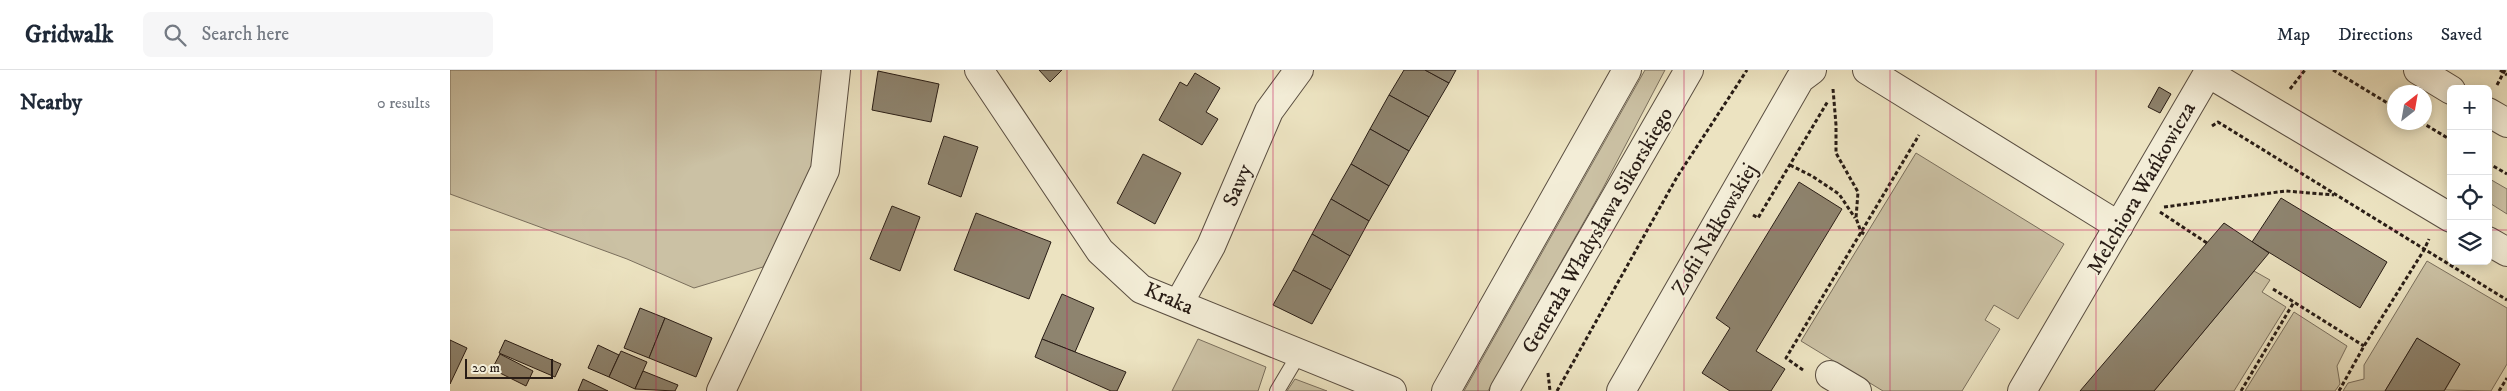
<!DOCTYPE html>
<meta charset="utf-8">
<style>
body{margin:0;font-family:"IM FELL DW Pica",serif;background:#f6f6f7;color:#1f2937}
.controls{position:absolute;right:15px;top:15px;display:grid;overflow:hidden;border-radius:8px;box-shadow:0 2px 12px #0003}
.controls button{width:45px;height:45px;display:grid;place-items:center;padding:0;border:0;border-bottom:1px solid #e0e1e3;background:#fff;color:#1f2937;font:25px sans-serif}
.compass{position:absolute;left:1937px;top:15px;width:45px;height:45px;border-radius:50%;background:#fff;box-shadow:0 2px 12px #0003;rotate:31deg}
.scale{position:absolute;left:15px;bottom:12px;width:88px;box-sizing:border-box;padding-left:5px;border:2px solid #291d16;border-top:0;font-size:14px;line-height:18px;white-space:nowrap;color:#291d16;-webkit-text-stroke:4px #f3edd7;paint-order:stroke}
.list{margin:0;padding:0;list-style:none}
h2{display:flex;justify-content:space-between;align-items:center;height:65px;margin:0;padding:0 20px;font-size:21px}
h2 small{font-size:16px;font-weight:400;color:#747a83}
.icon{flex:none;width:28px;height:28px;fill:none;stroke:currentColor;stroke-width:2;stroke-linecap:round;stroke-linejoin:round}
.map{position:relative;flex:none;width:2057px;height:321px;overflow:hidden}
header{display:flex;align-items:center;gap:30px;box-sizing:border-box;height:70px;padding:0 25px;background:#fff;border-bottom:1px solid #e0e1e3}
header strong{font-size:24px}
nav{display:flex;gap:28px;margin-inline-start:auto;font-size:18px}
.search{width:350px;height:45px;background:#f6f6f7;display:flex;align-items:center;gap:12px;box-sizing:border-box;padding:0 18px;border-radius:8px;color:#747a83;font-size:19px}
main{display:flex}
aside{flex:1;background:#fff}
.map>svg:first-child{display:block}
.green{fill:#cbc1a4;stroke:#7a6f5d}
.building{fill:#8e846f;stroke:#291d16}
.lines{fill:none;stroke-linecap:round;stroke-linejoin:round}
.service-casing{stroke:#5a4e41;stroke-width:16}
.minor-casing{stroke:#5a4e41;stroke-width:30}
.tertiary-casing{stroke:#5a4e41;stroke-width:30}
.path{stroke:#291d16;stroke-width:3;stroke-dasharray:4 2.5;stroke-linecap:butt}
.service{stroke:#f3edd7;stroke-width:14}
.minor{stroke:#f3edd7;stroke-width:28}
.tertiary{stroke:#f3edd7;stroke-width:28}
.grid{fill:none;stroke:#c2185b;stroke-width:1;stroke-opacity:0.55}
.labels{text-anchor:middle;stroke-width:4;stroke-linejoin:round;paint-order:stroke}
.street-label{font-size:21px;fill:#291d16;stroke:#f3edd7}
</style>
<header>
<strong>Gridwalk</strong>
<div class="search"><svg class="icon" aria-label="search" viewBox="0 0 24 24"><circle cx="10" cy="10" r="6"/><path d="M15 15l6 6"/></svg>Search here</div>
<nav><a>Map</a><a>Directions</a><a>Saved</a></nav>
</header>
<main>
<aside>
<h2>Nearby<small>0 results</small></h2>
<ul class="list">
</ul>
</aside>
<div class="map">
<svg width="2057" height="321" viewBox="0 0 2057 321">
<rect width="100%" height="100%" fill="#ece3c1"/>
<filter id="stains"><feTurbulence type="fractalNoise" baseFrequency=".004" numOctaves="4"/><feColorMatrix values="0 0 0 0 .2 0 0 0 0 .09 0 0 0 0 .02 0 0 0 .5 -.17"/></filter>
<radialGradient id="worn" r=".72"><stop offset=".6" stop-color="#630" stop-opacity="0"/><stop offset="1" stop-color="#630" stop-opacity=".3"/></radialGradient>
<g class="green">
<polygon points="0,0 374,0 368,77 351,125 313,197 244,218 177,189 0,124"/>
<polygon points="1195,0 1215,0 1152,120 1038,321 1014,321"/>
<polygon points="1466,83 1614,174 1568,249 1544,235 1535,250 1550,259 1512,321 1433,321 1351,271"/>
<polygon points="2038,108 2057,119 2057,144 2038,132"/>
<polygon points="1977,191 2057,238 2057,294 2041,321 1995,320 2010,294 1967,268 1935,321 1893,321 1898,313 1914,309 1914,295"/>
<polygon points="1804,201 1820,210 1812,222 1836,237 1784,321 1704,321"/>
<polygon points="1844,242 1897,276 1887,296 1890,314 1885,321 1795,321"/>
<polygon points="748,269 816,297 808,321 722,321"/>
<polygon points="845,309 877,321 837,321"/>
</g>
<g class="building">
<polygon points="589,0 612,0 600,12"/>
<polygon points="954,0 975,0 999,13 979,47 939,25"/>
<polygon points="975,0 1006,0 999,13"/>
<polygon points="428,1 489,14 481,52 422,40"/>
<polygon points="745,3 770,18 756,42 768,49 752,75 709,50 730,12 737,16"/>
<polygon points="1709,17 1721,24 1710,43 1698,37"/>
<polygon points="939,25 979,47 959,81 920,59"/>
<polygon points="920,59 959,81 939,116 901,94"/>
<polygon points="494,66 528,77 511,127 478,114"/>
<polygon points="693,84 731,103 705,154 667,133"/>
<polygon points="901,94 939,116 919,151 881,129"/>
<polygon points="1349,112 1392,139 1306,281 1335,299 1321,321 1280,321 1252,303 1280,258 1266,248"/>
<polygon points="1831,128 1937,192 1910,238 1802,172"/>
<polygon points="881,129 919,151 900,186 862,164"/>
<polygon points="442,136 470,147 450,201 420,189"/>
<polygon points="526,143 601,172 579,229 504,200"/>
<polygon points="1774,153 1819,183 1704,321 1630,321"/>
<polygon points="862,164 900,186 881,220 843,200"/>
<polygon points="843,200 881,220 862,254 823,235"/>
<polygon points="612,224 644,238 625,282 592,269"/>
<polygon points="190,238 215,248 199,288 174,278"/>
<polygon points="215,248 262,268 246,307 199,288"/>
<polygon points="1967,268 2010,294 1994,321 1935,321"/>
<polygon points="592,269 676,302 667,321 661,321 585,287"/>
<polygon points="0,270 17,278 0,314"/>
<polygon points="55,270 111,294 105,307 49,283"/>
<polygon points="148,275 169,285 159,307 138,298"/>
<polygon points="171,281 197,292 185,319 159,307"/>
<polygon points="50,284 83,301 76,316 42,299"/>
<polygon points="193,301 228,315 225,321 185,319"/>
<polygon points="133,309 158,321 128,321"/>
</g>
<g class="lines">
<g class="service-casing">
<polyline id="service" points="827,321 849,284"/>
</g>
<g class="minor-casing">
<g id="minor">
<polyline points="529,0 650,181 691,219 942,321"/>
<polyline points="1417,0 1669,156"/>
<polyline points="2038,171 2057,182"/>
<polyline points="729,233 761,176 819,41 849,0"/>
<polyline points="1380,305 1407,321"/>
<polyline points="271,321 375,100 386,0"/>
<polyline points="1171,321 1350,9 1362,0"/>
<polyline points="1572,321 1758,3 2001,148"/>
</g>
</g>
<g class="tertiary-casing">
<g id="tertiary">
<polyline points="1968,0 2001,20"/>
<polyline points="2038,42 2057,53"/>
<polyline points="996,321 1177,0"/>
<polyline points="1054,321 1239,0"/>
</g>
</g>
<g class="path">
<polyline points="1883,0 1944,37"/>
<polyline points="2050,0 2057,5"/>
<polyline points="2047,15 2055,0"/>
<polyline points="1383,19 1386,55 1386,83 1408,122 1406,148 1411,162 1416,165"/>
<polyline points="1840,19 1855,0"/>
<polyline points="1971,52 2001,70"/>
<polyline points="1762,56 1768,52 2057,230"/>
<polyline points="2038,93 2057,104"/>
<polyline points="1340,95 1362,106 1389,124 1405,148"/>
<polyline points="1714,137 1836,121 1884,125"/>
<polyline points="1710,142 1757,173"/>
<polyline points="1303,145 1308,148 1378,31"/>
<polyline points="1823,219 1914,276"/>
<polyline points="1353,300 1336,288 1469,65"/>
<polyline points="1098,303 1100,321"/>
<polyline points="1107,321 1227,107 1297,0"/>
<polyline points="1791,321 1844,232"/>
<polyline points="1889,321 1914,276 1974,180 1979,169"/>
<polyline points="2049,321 2057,308"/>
</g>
<use href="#service" class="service"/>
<use href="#minor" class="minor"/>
<use href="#tertiary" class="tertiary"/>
</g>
<path class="grid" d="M206,0V321M411,0V321M617,0V321M823,0V321M1028,0V321M1234,0V321M1440,0V321M1646,0V321M1851,0V321M0,160H2001M2038,160H2057"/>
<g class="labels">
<g class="street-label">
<text transform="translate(787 115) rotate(-67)" y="7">Sawy</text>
<text transform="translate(1691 118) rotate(-60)" y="7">Melchiora Wańkowicza</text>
<text transform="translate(1264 159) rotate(-60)" y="7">Zofii Nałkowskiej</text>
<text transform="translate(1147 160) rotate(-60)" y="7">Generała Władysława Sikorskiego</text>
<text transform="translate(719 228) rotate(23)" y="7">Kraka</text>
</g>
</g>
<rect width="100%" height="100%" filter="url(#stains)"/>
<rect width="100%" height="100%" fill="url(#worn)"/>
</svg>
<div class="controls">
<button>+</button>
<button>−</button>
<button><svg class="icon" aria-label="locate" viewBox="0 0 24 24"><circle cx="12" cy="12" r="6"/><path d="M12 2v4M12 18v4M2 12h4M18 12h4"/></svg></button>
<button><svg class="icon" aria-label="layers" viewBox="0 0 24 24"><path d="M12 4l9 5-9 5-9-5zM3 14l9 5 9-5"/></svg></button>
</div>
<svg class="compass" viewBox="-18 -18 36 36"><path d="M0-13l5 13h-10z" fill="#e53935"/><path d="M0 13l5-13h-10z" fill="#747a83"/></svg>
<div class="scale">20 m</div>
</div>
</main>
